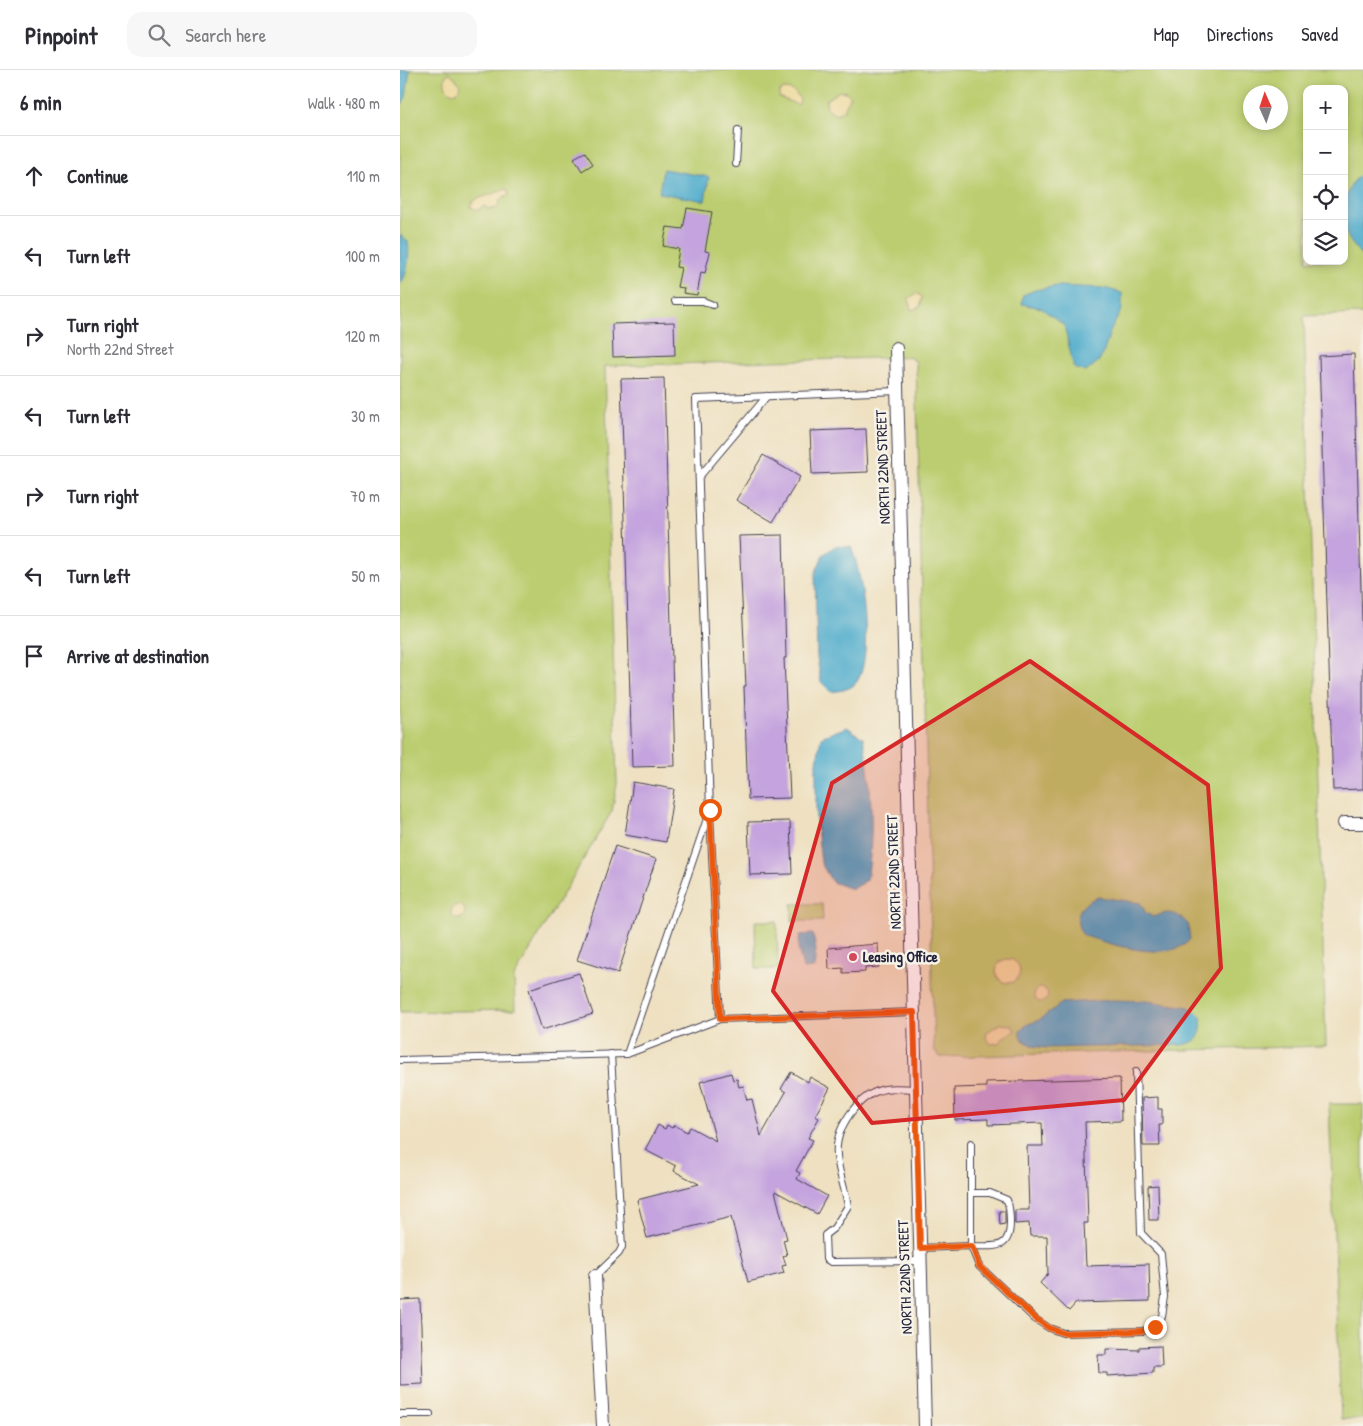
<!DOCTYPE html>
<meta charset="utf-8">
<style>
body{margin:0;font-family:"Patrick Hand",sans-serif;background:#f7f7f7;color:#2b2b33}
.controls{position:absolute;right:15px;top:15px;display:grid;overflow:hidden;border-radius:10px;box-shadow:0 2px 8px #0003}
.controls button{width:45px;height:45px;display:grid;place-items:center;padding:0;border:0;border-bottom:1px solid #e1e1e2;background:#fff;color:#2b2b33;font:25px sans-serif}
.compass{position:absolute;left:843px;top:15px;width:45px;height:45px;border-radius:50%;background:#fff;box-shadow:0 2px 8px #0003;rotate:357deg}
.stop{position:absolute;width:15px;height:15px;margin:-11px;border:4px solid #ea580c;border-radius:50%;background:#fff}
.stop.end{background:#ea580c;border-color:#fff;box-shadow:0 1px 5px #0008}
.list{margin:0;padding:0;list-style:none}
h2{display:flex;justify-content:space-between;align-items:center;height:65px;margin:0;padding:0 20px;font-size:21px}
h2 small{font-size:16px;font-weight:400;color:#7c7c81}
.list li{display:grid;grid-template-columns:32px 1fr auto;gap:15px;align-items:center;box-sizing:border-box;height:80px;padding:0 20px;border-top:1px solid #e1e1e2}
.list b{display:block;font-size:19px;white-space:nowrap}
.list p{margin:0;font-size:16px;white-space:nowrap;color:#7c7c81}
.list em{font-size:16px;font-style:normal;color:#7c7c81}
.icon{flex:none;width:28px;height:28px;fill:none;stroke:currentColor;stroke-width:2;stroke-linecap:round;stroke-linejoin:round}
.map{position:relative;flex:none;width:963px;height:1356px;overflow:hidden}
header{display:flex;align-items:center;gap:30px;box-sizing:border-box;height:70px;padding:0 25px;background:#fff;border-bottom:1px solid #e1e1e2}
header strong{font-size:24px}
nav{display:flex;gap:28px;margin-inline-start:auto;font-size:18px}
.search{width:350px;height:45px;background:#f7f7f7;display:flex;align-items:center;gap:12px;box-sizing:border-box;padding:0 18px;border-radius:15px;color:#7c7c81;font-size:19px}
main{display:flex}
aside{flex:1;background:#fff}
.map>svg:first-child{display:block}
.green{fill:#bbcd70;stroke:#6e7856;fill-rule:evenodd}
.sand{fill:#eeda9e;stroke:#887e6c}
.water{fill:#4eabcc;stroke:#386684}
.building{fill:#c4a3de}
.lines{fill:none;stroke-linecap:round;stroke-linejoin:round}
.lane-casing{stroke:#413e4f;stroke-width:8}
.street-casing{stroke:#413e4f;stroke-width:14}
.lane{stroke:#fff;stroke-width:6}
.street{stroke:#fff;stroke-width:12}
.route{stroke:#ea580c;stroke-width:6}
.marked{fill:#d62828;fill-opacity:0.2;stroke:#d62828;stroke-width:4;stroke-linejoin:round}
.poi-dot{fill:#d1495b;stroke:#f7f3e8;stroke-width:2}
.labels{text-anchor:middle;stroke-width:5;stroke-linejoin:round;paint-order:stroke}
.street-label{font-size:15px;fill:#22223b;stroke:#f7f3e8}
.poi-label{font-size:15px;font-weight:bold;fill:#22223b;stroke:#f7f3e8;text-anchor:start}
</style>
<header>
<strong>Pinpoint</strong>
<div class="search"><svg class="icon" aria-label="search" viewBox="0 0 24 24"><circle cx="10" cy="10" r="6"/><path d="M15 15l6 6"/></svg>Search here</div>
<nav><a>Map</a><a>Directions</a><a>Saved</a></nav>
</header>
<main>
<aside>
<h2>6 min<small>Walk · 480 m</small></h2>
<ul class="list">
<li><svg class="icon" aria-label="ahead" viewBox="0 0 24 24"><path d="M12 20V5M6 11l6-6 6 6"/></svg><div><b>Continue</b></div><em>110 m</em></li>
<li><svg class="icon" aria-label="left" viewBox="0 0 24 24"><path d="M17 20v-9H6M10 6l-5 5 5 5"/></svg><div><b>Turn left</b></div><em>100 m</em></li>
<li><svg class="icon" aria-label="right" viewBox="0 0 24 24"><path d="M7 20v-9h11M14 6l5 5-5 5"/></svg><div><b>Turn right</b><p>North 22nd Street</p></div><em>120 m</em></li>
<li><svg class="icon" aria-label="left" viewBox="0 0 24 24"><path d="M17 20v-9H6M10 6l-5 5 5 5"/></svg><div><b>Turn left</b></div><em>30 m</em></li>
<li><svg class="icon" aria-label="right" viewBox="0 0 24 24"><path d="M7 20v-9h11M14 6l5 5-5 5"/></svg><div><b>Turn right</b></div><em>70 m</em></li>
<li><svg class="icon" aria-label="left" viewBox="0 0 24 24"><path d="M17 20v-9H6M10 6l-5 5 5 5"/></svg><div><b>Turn left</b></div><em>50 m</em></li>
<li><svg class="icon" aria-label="arrive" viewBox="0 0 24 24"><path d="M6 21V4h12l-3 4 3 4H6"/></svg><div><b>Arrive at destination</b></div></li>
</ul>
</aside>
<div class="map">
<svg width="963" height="1356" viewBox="0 0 963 1356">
<rect width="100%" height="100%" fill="#f7f3e8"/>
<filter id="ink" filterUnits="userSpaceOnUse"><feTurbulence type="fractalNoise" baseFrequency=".02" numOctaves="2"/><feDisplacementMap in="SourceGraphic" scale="10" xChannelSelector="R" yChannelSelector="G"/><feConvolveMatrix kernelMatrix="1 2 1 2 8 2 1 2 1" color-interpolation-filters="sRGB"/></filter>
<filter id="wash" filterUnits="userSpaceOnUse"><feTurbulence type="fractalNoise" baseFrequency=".0096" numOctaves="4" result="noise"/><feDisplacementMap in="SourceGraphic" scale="20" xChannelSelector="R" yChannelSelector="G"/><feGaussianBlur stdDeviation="1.12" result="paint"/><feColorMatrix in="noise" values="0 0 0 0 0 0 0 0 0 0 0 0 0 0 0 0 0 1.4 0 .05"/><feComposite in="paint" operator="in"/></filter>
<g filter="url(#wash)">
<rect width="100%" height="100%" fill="#eee0c0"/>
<g class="green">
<path d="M0,0H963V244L904,246L926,976L540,987L534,980L516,292L509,287L205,296L217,714L212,741L114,907L115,940L0,942ZM907,19H944V191H907ZM851,22H881V52H851Z"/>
<polygon points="392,834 422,834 423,851 392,851"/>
<polygon points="355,851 377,851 378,899 356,899"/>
<polygon points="929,1034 963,1034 963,1349 941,1349"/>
</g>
<g class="sand">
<path d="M50,3L60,14V18L55,23C45,22 43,13 46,5Z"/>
<path d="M384,19C392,19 398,23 400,31L398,35L379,27V22Z"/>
<polygon points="439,21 446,22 450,26 444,40 436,44 427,38 426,30"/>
<polygon points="107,119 109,125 100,130 97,138 89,139 84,136 77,140 71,137 72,133 77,129"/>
<polygon points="517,223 522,227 520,237 511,240 509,228"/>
<circle cx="58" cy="842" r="7"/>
<circle cx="608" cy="901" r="12"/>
<circle cx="641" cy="925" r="7"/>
<polygon points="600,954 612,955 615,961 605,966 599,973 591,974 586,968 587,962"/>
</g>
<g class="water">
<polygon points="0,0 10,0 6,27 0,38"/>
<polygon points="263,99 309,107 305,131 259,123"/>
<path d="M963,103V188C958,180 950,173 947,165C938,146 945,114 963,103Z"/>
<path d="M0,165L8,171C10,183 8,206 0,215Z"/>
<polygon points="657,216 704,218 722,223 722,239 710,262 704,281 700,290 686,302 674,298 664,255 641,238 622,234 623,225 635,220"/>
<path d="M435,476L451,477C463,504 473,584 458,610C452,620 442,620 431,622L421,612L417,587L415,504L423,485Z"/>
<path d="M447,657L463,668C472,709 474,769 467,810L452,819L432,812L421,793L416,749V698L421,667Z"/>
<path d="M699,827L740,833L746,843L753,847C768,841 776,841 788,854L790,869C773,894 707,874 683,865C671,848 680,832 699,827Z"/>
<polygon points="413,864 416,880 414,898 403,899 398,877 400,865"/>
<path d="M715,930L746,931L789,937L801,946C803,964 799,973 781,975L646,978L633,976L623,970L619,963L626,955L639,950L662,933Z"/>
</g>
<g id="blocks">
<g class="building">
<polygon points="185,82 193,94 182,101 174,88"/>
<polygon points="287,138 312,142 305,181 310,182 305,203 301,202 297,225 283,223 284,218 277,217 281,198 276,197 279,179 263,176 267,157 283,159"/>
<polygon points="274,252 275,285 213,287 212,254"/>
<polygon points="954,284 963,586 963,719 933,720 919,286"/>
<polygon points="264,308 275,696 232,697 221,309"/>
<polygon points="466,359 468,402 412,404 410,361"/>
<polygon points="363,385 400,407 373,452 336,430"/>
<polygon points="383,465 386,588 384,588 390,728 348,729 344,616 346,616 339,466"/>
<polygon points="233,712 274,719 266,772 225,765"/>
<polygon points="390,751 392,804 350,805 348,752"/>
<polygon points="215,776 256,789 218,903 177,890"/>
<polygon points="478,874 479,897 465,898 465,902 443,903 443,898 429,899 428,878"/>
<polygon points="179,903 193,944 142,960 129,919"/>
<polygon points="391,1002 408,1012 410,1007 430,1018 415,1046 419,1048 408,1068 413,1070 396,1101 400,1103 397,1109 427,1126 417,1144 375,1121 387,1169 383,1170 387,1185 383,1186 386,1195 382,1196 384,1203 348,1212 331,1147 247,1168 237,1130 299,1114 274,1101 276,1096 245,1080 258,1055 265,1059 267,1055 272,1058 274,1055 287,1062 290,1057 316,1071 300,1012 331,1003 333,1010 337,1009 339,1017 343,1016 347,1030 352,1029 361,1066 386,1022 381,1019"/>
<polygon points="720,1008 721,1051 685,1052 688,1153 684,1153 686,1196 749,1194 750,1231 676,1233 669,1241 640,1213 648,1204 647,1166 630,1166 629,1153 615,1154 615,1140 629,1140 627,1076 643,1076 642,1053 588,1055 588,1049 555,1050 554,1018 586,1017 586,1012"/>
<polygon points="758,1027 758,1039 762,1039 762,1055 759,1055 760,1076 743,1076 742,1028"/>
<polygon points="758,1115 759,1150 749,1150 748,1116"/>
<polygon points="599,1141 605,1141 605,1154 600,1155"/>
<polygon points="20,1229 23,1314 0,1315 0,1230"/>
<polygon points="761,1276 762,1297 753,1297 753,1303 707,1306 707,1303 699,1303 698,1285 706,1285 706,1279 739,1280 739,1277"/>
</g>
</g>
</g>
<g filter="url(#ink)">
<use href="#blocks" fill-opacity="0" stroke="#413e4f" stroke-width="1"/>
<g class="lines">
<g class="lane-casing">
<g id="lane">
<polyline points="336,94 338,60"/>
<polyline points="275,231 303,231 313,235"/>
<polyline points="299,407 367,326"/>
<polyline points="310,743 320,949"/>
<polyline points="227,984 310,740 296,329 498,321"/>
<polyline points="0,990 227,984 320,949 514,942"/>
<path d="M516,1019C506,1019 495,1017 485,1019C458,1024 434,1059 437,1086C439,1104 445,1119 448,1136L434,1158L425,1165L426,1189L431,1192L520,1191"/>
<path d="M571,1073V1176C594,1176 610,1181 610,1153C610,1144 610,1138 607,1130L590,1123H572"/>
<polyline points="520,1178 571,1176 579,1196 635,1249 649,1258 663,1263 743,1261 755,1257 762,1246 765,1227 761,1184 741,1163 736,1002"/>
<polyline points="195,1206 219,1183 222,1177 211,984"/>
<polyline points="0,1344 30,1344"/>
</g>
</g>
<g class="street-casing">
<g id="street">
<polyline points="496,278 525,1356"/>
<polyline points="944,753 963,753"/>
<polyline points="195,1206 203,1356"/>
</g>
</g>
<use href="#lane" class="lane"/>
<use href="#street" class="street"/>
</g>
</g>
<g class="lines" filter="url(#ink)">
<polyline class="route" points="310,740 320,949 514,942 520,1178 572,1176 579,1196 635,1248 649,1258 663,1263 742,1261 755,1257"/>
</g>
<path class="marked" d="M630,591L808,715L821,898L724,1030L472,1053L373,921L432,713Z"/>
<circle class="poi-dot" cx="453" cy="887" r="5"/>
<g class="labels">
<g class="street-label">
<text transform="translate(483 397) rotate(-92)" y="5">NORTH 22ND STREET</text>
<text transform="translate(494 802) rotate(-92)" y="5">NORTH 22ND STREET</text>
<text transform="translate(505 1207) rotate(-92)" y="5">NORTH 22ND STREET</text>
</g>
<g class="poi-label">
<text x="463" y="892">Leasing Office</text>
</g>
</g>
</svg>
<div class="controls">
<button>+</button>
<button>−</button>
<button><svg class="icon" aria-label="locate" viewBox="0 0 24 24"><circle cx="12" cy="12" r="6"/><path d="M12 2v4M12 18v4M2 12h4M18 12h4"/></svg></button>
<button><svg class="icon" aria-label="layers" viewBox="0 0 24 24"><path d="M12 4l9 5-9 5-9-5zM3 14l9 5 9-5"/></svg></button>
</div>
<svg class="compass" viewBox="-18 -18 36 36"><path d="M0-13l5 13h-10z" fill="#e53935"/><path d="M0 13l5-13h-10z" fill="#7c7c81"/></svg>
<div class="stop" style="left:310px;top:740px"></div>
<div class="stop end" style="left:755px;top:1257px"></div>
</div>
</main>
